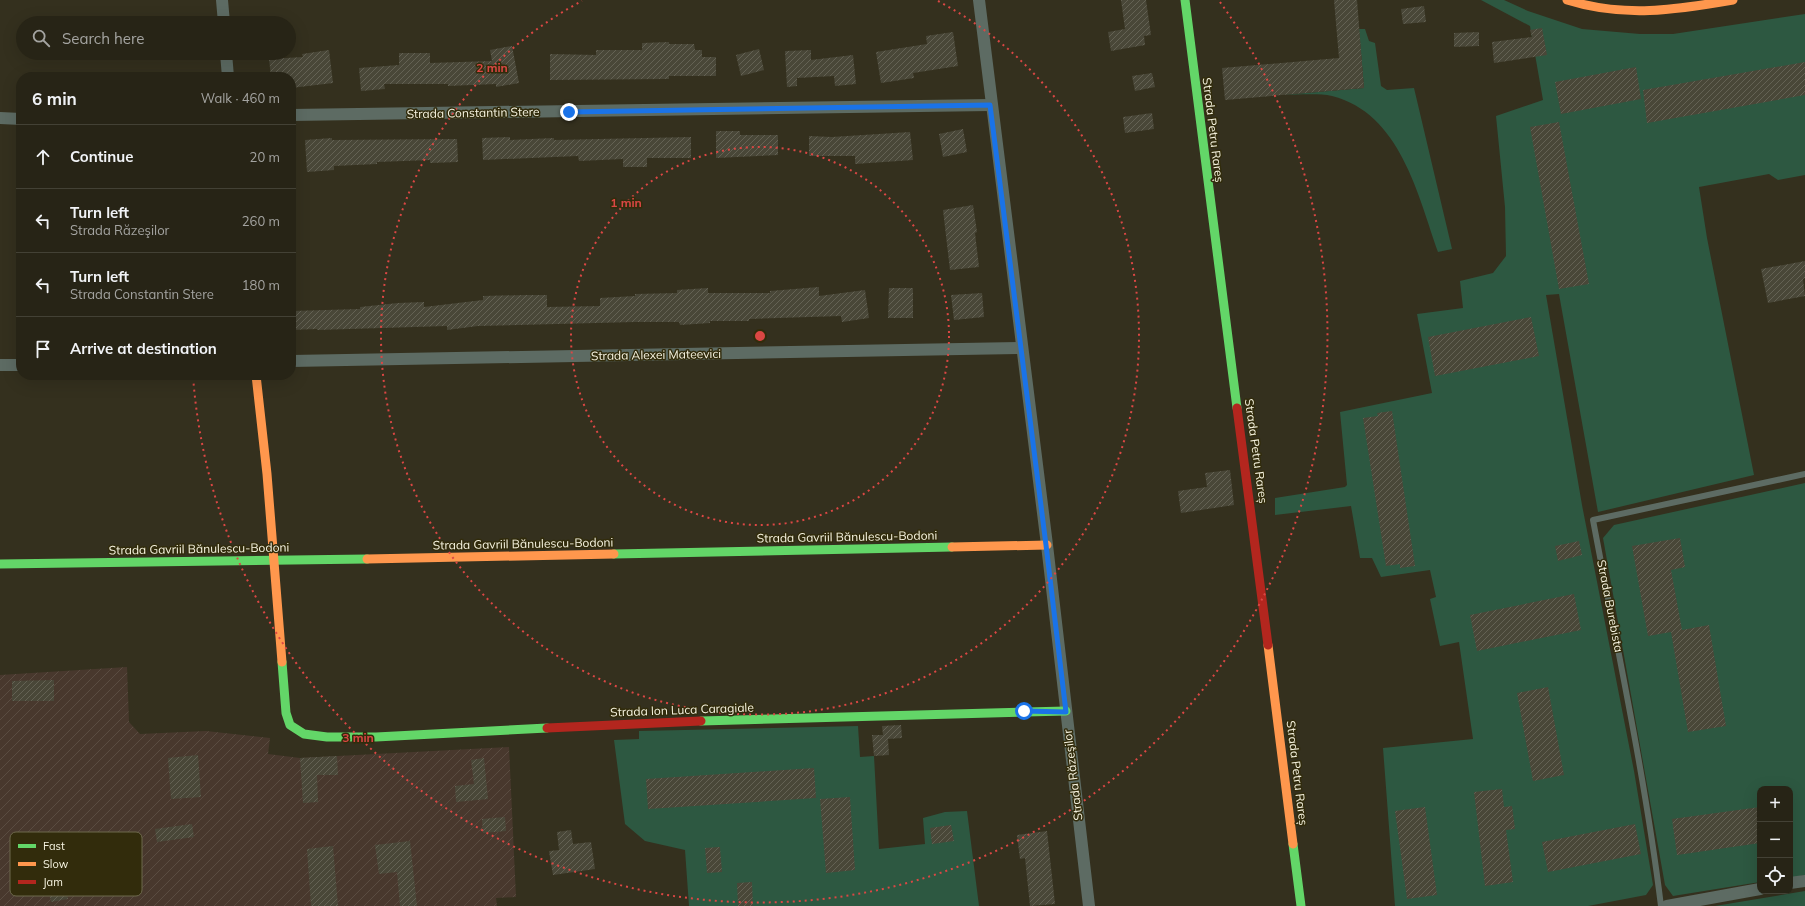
<!DOCTYPE html>
<meta charset="utf-8">
<style>
body{margin:0;font-family:Mulish,sans-serif;background:#333023;color:#f1f3f6}
.controls{position:absolute;right:12px;bottom:12px;display:grid;overflow:hidden;border-radius:8px;box-shadow:0 4px 16px #0002}
.controls button{width:36px;height:36px;display:grid;place-items:center;padding:0;border:0;border-bottom:1px solid #434135;background:#272416;color:#f1f3f6;font:20px sans-serif}
.stop{position:absolute;width:12px;height:12px;margin:-9px;border:3px solid #1a73e8;border-radius:50%;background:#fff}
.stop.end{background:#1a73e8;border-color:#fff;box-shadow:0 1px 4px #0008}
.list{margin:0;padding:0;list-style:none}
h2{display:flex;justify-content:space-between;align-items:center;height:52px;margin:0;padding:0 16px;font-size:17px}
h2 small{font-size:13px;font-weight:400;color:#a4a4a1}
.list li{display:grid;grid-template-columns:26px 1fr auto;gap:12px;align-items:center;box-sizing:border-box;height:64px;padding:0 16px;border-top:1px solid #434135}
.list b{display:block;font-size:15px;white-space:nowrap}
.list p{margin:0;font-size:13px;white-space:nowrap;color:#a4a4a1}
.list em{font-size:13px;font-style:normal;color:#a4a4a1}
.icon{flex:none;width:22px;height:22px;fill:none;stroke:currentColor;stroke-width:2;stroke-linecap:round;stroke-linejoin:round}
.map{position:relative;flex:none;width:1805px;height:906px;overflow:hidden}
.search{position:absolute;background:#272416;box-shadow:0 4px 16px #0002;left:16px;top:16px;width:280px;height:44px;display:flex;align-items:center;gap:10px;box-sizing:border-box;padding:0 14px;border-radius:22px;color:#a4a4a1;font-size:15px}
.panel{position:absolute;background:#272416;box-shadow:0 4px 16px #0002;left:16px;top:72px;width:280px;height:308px;border-radius:16px}
.map>svg:first-child{display:block}
.industrial{fill:url(#industrial-furrows)}
.garden{fill:#2d5841}
.building{fill:url(#building-hatch)}
.lines{fill:none;stroke-linecap:round;stroke-linejoin:round}
.lane{stroke:#5d6b63;stroke-width:6}
.street{stroke:#5d6b63;stroke-width:12}
.fast{stroke:#63d668;stroke-width:9}
.slow{stroke:#ff974d;stroke-width:9}
.jam{stroke:#b3261e;stroke-width:9}
.route{stroke:#1a73e8;stroke-width:5}
.ring{fill:none;stroke:#db4744;stroke-width:2;stroke-dasharray:2 4}
.labels{text-anchor:middle;stroke-width:3;stroke-linejoin:round;paint-order:stroke}
.street-label{font-size:12px;fill:#f7f4e1;stroke:#322c0c}
.key{fill:#322c0c;stroke:#6d684c;stroke-width:1}
.key-label{font-size:11px;fill:#f7f4e1}
.centre{fill:#db4744;stroke:#322c0c;stroke-width:2}
.ring-label{font-size:12px;text-anchor:middle;font-weight:bold;fill:#db4744;stroke:#322c0c;stroke-width:3;stroke-linejoin:round;paint-order:stroke}
</style>
<div class="map">
<svg width="1805" height="906" viewBox="0 0 1805 906">
<defs>
<pattern id="industrial-furrows" width="10" height="10" patternUnits="userSpaceOnUse"><rect width="10" height="10" fill="#48382d"/><path d="M-1 1l2-2M0 10L10 0M9 11l2-2" fill="none" stroke="#5a4c41"/></pattern>
<pattern id="building-hatch" width="6" height="6" patternUnits="userSpaceOnUse"><rect width="6" height="6" fill="#494738"/><path d="M-1 1l2-2M0 6l6-6M5 7l2-2" fill="none" stroke="#646254"/></pattern>
</defs>
<rect width="100%" height="100%" fill="#34301e"/>
<polygon class="industrial" points="127,667 129,722 140,734 206,731 270,738 268,754 300,758 509,747 516,897 496,898 497,906 0,906 0,675"/>
<g class="garden">
<polygon points="1481,0 1504,0 1528,11 1582,29 1640,34 1673,34 1805,14 1805,175 1778,180 1769,174 1699,187 1707,238 1754,475 1598,512 1559,294 1546,295 1582,505 1634,771 1653,885 1646,895 1588,906 1395,906 1383,748 1473,739 1459,642 1440,646 1430,599 1436,597 1430,570 1381,577 1372,558 1360,558 1351,506 1275,515 1275,498 1345,487 1347,485 1340,412 1432,393 1417,314 1463,308 1460,281 1493,273 1506,256 1505,207 1496,116 1543,100 1530,26"/>
<path d="M1359,29H1365L1369,41L1375,43L1381,86L1387,90L1414,88L1452,249L1438,252C1418,195 1400,113 1332,96C1317,93 1298,95 1283,95L1364,88Z"/>
<polygon points="1805,483 1805,875 1790,878 1790,789 1760,789 1760,882 1673,896 1665,885 1603,538 1614,525"/>
<polygon points="858,726 860,757 874,756 879,849 925,844 923,818 945,812 967,811 979,906 689,906 685,850 645,841 625,824 614,740 639,739 639,731"/>
<polygon points="1805,891 1805,906 1715,906"/>
</g>
<g class="building">
<polygon points="1121,0 1146,0 1151,35 1144,36 1145,45 1111,51 1108,32 1125,29"/>
<polygon points="1334,0 1357,0 1364,88 1225,100 1222,68 1339,58"/>
<polygon points="1424,6 1426,22 1403,24 1401,9"/>
<polygon points="1542,28 1547,55 1494,63 1492,42 1532,37 1530,30"/>
<polygon points="953,32 958,66 913,73 914,78 881,83 876,52 927,44 926,36"/>
<polygon points="1479,32 1479,46 1454,47 1454,33"/>
<polygon points="669,42 669,44 694,44 695,50 702,50 702,57 716,57 716,76 669,76 669,79 550,80 550,54 596,55 596,50 642,50 642,43"/>
<polygon points="512,46 519,83 496,87 496,84 448,86 448,84 384,84 385,89 361,91 359,68 399,65 399,53 430,53 430,63 492,61 490,50"/>
<polygon points="759,49 764,70 741,76 736,55"/>
<polygon points="329,50 333,83 291,88 291,77 271,77 269,59 303,57 302,54"/>
<polygon points="811,50 811,60 853,55 856,84 835,86 834,76 797,78 797,86 787,87 785,51"/>
<polygon points="1805,62 1805,95 1647,123 1643,90"/>
<polygon points="1636,67 1641,99 1561,114 1555,82"/>
<polygon points="1152,73 1155,87 1135,91 1132,76"/>
<polygon points="1152,113 1154,129 1125,133 1123,117"/>
<polygon points="1559,122 1589,284 1559,289 1530,127"/>
<polygon points="963,129 967,152 943,157 939,134"/>
<polygon points="716,131 740,131 740,135 778,135 778,155 716,158"/>
<polygon points="910,132 913,160 855,164 855,156 809,156 809,136 832,137"/>
<polygon points="510,137 510,140 554,138 554,140 691,137 691,158 647,158 647,167 623,167 623,159 579,161 578,156 483,160 482,138"/>
<polygon points="332,138 332,140 457,139 458,162 430,163 430,160 377,162 377,164 334,166 334,170 307,172 305,140"/>
<polygon points="973,205 977,232 975,233 979,267 950,270 943,210"/>
<polygon points="1805,261 1805,278 1803,279 1805,296 1768,303 1761,269"/>
<polygon points="819,287 819,296 865,290 869,318 842,322 841,316 749,319 749,321 710,321 710,323 680,325 679,322 635,322 478,326 447,330 447,326 317,330 317,329 291,330 291,311 360,309 360,307 398,303 424,302 424,307 483,300 483,296 526,295 547,295 547,307 600,306 600,298 635,296 635,294 677,293 677,290 708,288 708,293 770,293 770,291"/>
<polygon points="889,288 913,288 913,318 888,318"/>
<polygon points="982,293 984,317 954,320 951,295"/>
<polygon points="1531,317 1539,356 1435,376 1428,337"/>
<polygon points="1392,411 1415,566 1400,568 1400,564 1386,566 1363,418 1378,416 1377,413"/>
<polygon points="1230,470 1234,505 1181,513 1178,491 1207,487 1205,473"/>
<polygon points="1680,538 1685,567 1671,570 1682,630 1709,625 1726,726 1688,732 1671,632 1648,636 1632,546"/>
<polygon points="1579,541 1582,555 1558,561 1555,546"/>
<polygon points="1574,594 1581,630 1477,651 1470,615"/>
<polygon points="54,680 54,701 12,701 12,681"/>
<polygon points="1548,687 1564,775 1533,781 1517,693"/>
<polygon points="901,725 902,738 888,739 889,755 874,756 872,735 883,735 882,726"/>
<polygon points="198,755 201,797 171,799 168,758"/>
<polygon points="337,756 338,775 317,775 318,802 303,803 300,758"/>
<polygon points="484,758 488,799 456,802 455,786 474,784 471,760"/>
<polygon points="814,768 816,798 648,809 646,779"/>
<polygon points="1502,789 1504,807 1512,806 1515,829 1506,830 1513,882 1485,886 1474,792"/>
<polygon points="850,797 855,870 826,873 820,799"/>
<polygon points="1425,807 1437,895 1407,899 1395,811"/>
<polygon points="1760,807 1760,843 1677,855 1672,819"/>
<polygon points="505,817 506,831 483,833 482,819"/>
<polygon points="192,824 194,837 157,842 155,829"/>
<polygon points="1635,824 1641,854 1548,872 1542,842"/>
<polygon points="951,825 954,841 932,844 930,828"/>
<polygon points="571,830 573,844 591,842 595,869 553,875 549,851 559,850 557,832"/>
<polygon points="1047,831 1055,904 1030,906 1025,858 1020,859 1017,835"/>
<polygon points="58,841 68,899 51,902 41,844"/>
<polygon points="410,841 417,906 400,906 397,872 379,874 375,845"/>
<polygon points="333,846 338,906 311,906 307,849"/>
<polygon points="720,847 722,872 707,873 705,848"/>
<polygon points="752,882 753,906 738,906 737,883"/>
</g>
<g class="lines">
<path class="lane" d="M1661,906C1645,776 1617,648 1593,520L1805,474"/>
<g class="street">
<polyline points="222,0 224,23"/>
<polyline points="979,0 1047,545 1089,906"/>
<polyline points="226,53 228,77"/>
<polyline points="291,115 990,105"/>
<polyline points="0,118 21,119"/>
<polyline points="291,361 1021,348"/>
<polyline points="0,365 21,365"/>
<polyline points="1790,883 1805,881"/>
<polyline points="1667,906 1760,889"/>
</g>
<g class="fast">
<polyline points="1185,0 1237,408"/>
<polyline points="614,554 952,547"/>
<polyline points="0,564 367,559"/>
<polyline points="282,662 286,713 290,725 304,734 327,737 376,737 547,728"/>
<polyline points="701,721 1066,711"/>
<polyline points="1293,844 1301,906"/>
</g>
<g class="slow">
<path d="M1567,0C1624,18 1675,10 1733,0"/>
<polyline points="256,375 267,474 282,662"/>
<polyline points="952,547 1047,545"/>
<polyline points="367,559 614,554"/>
<polyline points="1268,645 1293,844"/>
</g>
<g class="jam">
<polyline points="1237,408 1268,645"/>
<polyline points="547,728 701,721"/>
</g>
</g>
<g class="lines">
<polyline class="route" points="569,112 990,105 1046,545 1066,712 1024,711"/>
</g>
<g class="ring">
<circle cx="760" cy="336" r="189"/>
<path d="M938 1A379 379 0 1 1 582 1"/>
<path d="M1220 2A568 568 0 1 1 193 376"/>
</g>
<g class="labels">
<g class="street-label">
<text transform="translate(473 113) rotate(-1)" y="4">Strada Constantin Stere</text>
<text transform="translate(1213 130) rotate(83)" y="4">Strada Petru Rareș</text>
<text transform="translate(656 355) rotate(-1)" y="4">Strada Alexei Mateevici</text>
<text transform="translate(1256 451) rotate(82)" y="4">Strada Petru Rareș</text>
<text transform="translate(847 537) rotate(-1)" y="4">Strada Gavriil Bănulescu-Bodoni</text>
<text transform="translate(523 544) rotate(-1)" y="4">Strada Gavriil Bănulescu-Bodoni</text>
<text transform="translate(199 549) rotate(-1)" y="4">Strada Gavriil Bănulescu-Bodoni</text>
<text transform="translate(1610 606) rotate(79)" y="4">Strada Burebista</text>
<text transform="translate(682 710) rotate(-2)" y="4">Strada Ion Luca Caragiale</text>
<text transform="translate(1297 773) rotate(83)" y="4">Strada Petru Rareș</text>
<text transform="translate(1073 775) rotate(-97)" y="4">Strada Răzeşilor</text>
</g>
</g>
<rect x="10" y="832" width="132" height="64" rx="6" class="key"/>
<rect x="18" y="844" width="18" height="4" fill="#63d668"/>
<rect x="18" y="862" width="18" height="4" fill="#ff974d"/>
<rect x="18" y="880" width="18" height="4" fill="#b3261e"/>
<g class="key-label">
<text x="43" y="850">Fast</text>
<text x="43" y="868">Slow</text>
<text x="43" y="886">Jam</text>
</g>
<circle cx="760" cy="336" r="6" class="centre"/>
<g class="ring-label">
<text x="492" y="72">2 min</text>
<text x="626" y="207">1 min</text>
<text x="358" y="742">3 min</text>
</g>
</svg>
<div class="controls">
<button>+</button>
<button>−</button>
<button><svg class="icon" aria-label="locate" viewBox="0 0 24 24"><circle cx="12" cy="12" r="6"/><path d="M12 2v4M12 18v4M2 12h4M18 12h4"/></svg></button>
</div>
<div class="stop" style="left:1024px;top:711px"></div>
<div class="stop end" style="left:569px;top:112px"></div>
<div class="search"><svg class="icon" aria-label="search" viewBox="0 0 24 24"><circle cx="10" cy="10" r="6"/><path d="M15 15l6 6"/></svg>Search here</div>
<section class="panel">
<h2>6 min<small>Walk · 460 m</small></h2>
<ul class="list">
<li><svg class="icon" aria-label="ahead" viewBox="0 0 24 24"><path d="M12 20V5M6 11l6-6 6 6"/></svg><div><b>Continue</b></div><em>20 m</em></li>
<li><svg class="icon" aria-label="left" viewBox="0 0 24 24"><path d="M17 20v-9H6M10 6l-5 5 5 5"/></svg><div><b>Turn left</b><p>Strada Răzeşilor</p></div><em>260 m</em></li>
<li><svg class="icon" aria-label="left" viewBox="0 0 24 24"><path d="M17 20v-9H6M10 6l-5 5 5 5"/></svg><div><b>Turn left</b><p>Strada Constantin Stere</p></div><em>180 m</em></li>
<li><svg class="icon" aria-label="arrive" viewBox="0 0 24 24"><path d="M6 21V4h12l-3 4 3 4H6"/></svg><div><b>Arrive at destination</b></div></li>
</ul>
</section>
</div>
